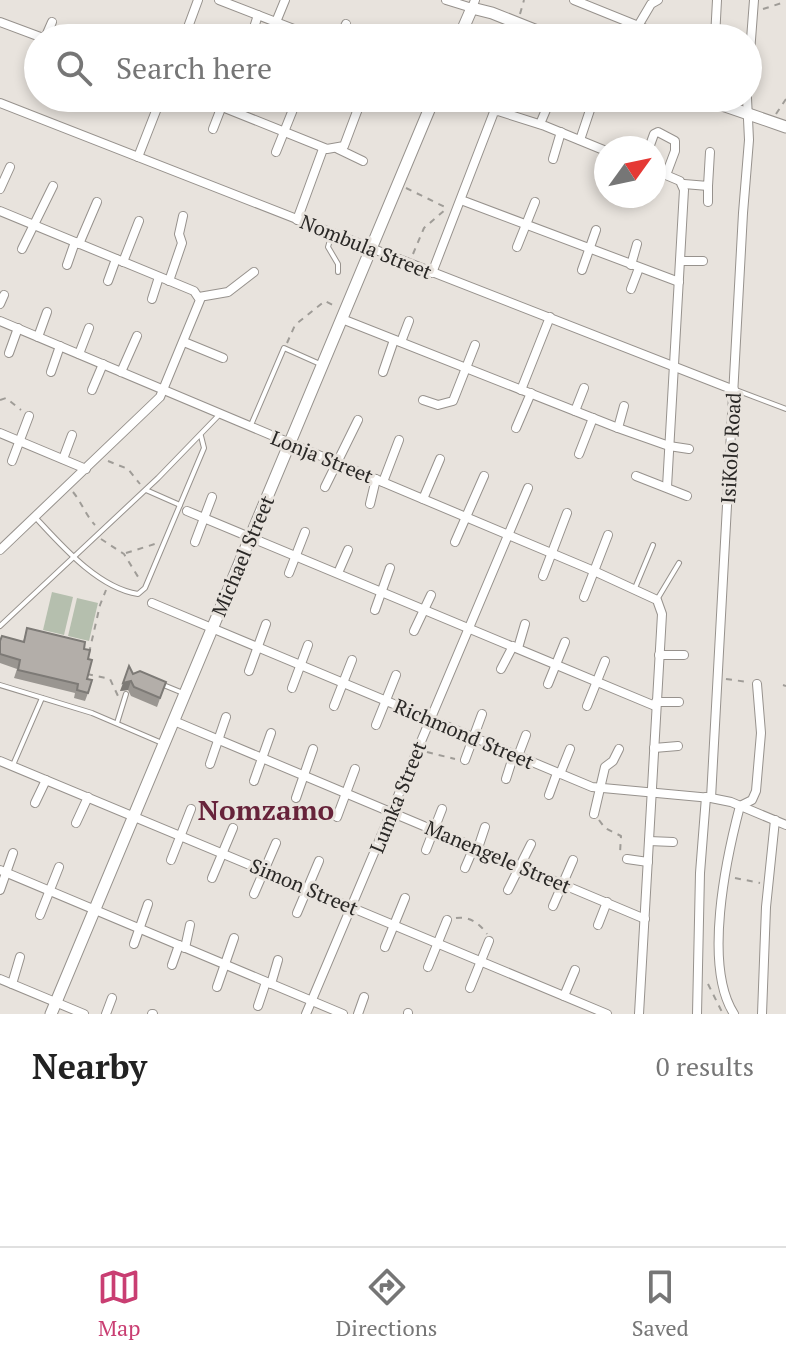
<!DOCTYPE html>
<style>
body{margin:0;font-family:"PT Serif",serif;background:#f2f2f2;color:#222}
.compass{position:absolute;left:594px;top:136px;width:72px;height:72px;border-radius:50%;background:#fff;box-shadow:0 4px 12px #0003;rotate:57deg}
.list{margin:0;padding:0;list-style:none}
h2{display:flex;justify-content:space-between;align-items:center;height:104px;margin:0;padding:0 32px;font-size:34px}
h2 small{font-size:26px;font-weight:400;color:#767676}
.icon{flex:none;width:44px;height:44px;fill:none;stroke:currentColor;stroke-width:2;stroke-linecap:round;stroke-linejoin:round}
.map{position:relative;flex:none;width:786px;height:1014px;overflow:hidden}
.search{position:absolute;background:#fff;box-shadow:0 4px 12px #0003;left:24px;right:24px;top:24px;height:88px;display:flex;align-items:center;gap:20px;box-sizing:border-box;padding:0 28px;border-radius:44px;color:#767676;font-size:30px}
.sheet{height:232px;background:#fff}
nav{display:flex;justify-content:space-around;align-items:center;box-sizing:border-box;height:112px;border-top:2px solid #e0e0e0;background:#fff;font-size:22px;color:#767676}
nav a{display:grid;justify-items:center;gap:4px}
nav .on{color:#c93e72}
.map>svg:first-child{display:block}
.pitch{fill:#b5bfae}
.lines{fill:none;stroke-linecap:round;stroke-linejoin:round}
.lane-casing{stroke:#97928d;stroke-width:6}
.street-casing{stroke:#97928d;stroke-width:10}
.secondary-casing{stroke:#97928d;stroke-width:13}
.path{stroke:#9f9c97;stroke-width:2;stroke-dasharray:6 6;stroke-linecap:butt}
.lane{stroke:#fff;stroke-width:4}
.street{stroke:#fff;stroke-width:8}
.secondary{stroke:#fff;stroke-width:11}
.wall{fill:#9a9691}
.shaded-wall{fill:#7d7a76}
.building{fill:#b3aea9;stroke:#7d7a76;stroke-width:2}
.labels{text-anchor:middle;stroke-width:6;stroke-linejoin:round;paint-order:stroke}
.street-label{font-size:20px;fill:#2a2826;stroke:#e8e3dd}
.district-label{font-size:28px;font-weight:bold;fill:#67233a;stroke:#e8e3dd}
</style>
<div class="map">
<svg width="786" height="1014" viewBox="0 0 786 1014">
<rect width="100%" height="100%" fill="#e8e3dd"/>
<g class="pitch">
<polygon points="52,592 73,597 64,635 43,630"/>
<polygon points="77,598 98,603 89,641 68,636"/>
</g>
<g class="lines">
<g class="lane-casing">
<g id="lane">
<polyline points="332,233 328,247 338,264 338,272"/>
<polyline points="736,390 786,409"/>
<polyline points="251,425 284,348 320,364"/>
<polyline points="146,490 180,505"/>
<path d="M35,517C61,545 98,588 138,594L145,588L204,448L201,436"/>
<polyline points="635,588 653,545"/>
<polyline points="658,598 679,563"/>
<polyline points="0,626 158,478 220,414"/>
<polyline points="161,684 183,693"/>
<polyline points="0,685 92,713 162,743"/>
<polyline points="117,723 126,694"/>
<polyline points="13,765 42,698"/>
</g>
</g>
<g class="street-casing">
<g id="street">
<polyline points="219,0 317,38"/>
<polyline points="446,0 472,8 475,0"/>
<polyline points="574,0 668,38"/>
<polyline points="0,22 43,38"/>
<polyline points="276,22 285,0"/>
<polyline points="638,26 651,4 658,0"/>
<polyline points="251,37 258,15"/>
<polyline points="45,38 52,22"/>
<polyline points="184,38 198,0"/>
<polyline points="340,38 346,24"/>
<polyline points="715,38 717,0"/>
<polyline points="748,79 754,0"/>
<polyline points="200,98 327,149 344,146 362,98"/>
<polyline points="0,103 734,390"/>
<polyline points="494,112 500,98"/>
<polyline points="540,124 551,98"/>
<polyline points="213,129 225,98"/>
<polyline points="580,140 592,104"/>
<polyline points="649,148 654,134 658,132 675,141 675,151 666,175"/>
<polyline points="338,149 363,161"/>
<polyline points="276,152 294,107"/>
<polyline points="138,157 161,98"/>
<polyline points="553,159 561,132"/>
<polyline points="654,170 680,181 684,190 667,487"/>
<polyline points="684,184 708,186 710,152"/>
<polyline points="708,186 708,202"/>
<polyline points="0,189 10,167"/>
<polyline points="461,200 679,282"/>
<polyline points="0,211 194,291 200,300 160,397 0,550"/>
<polyline points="297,220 323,149"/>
<polyline points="79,244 97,202"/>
<polyline points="517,247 535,202"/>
<polyline points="22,249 53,186"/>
<polyline points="680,261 703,261"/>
<polyline points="123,262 139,221"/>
<polyline points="67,265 75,242"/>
<polyline points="631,265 637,244"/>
<polyline points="582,270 596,230"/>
<polyline points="432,273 494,112 498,111 545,126 606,151"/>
<polyline points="108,281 116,259"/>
<polyline points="169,281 182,243 179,234 183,216"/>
<polyline points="631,289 639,268"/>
<polyline points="199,297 228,292 254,272"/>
<polyline points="152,299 159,277"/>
<polyline points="0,304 4,295"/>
<polyline points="342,319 618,428 669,446 689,449"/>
<polyline points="0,321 594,571 657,600 662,614 639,1014"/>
<polyline points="38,337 47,312"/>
<polyline points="184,342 223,358"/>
<polyline points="401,342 409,321"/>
<polyline points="9,353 18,328"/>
<polyline points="79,354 89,328"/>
<polyline points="51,372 60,346"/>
<polyline points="121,372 137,336"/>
<polyline points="383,372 394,340"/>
<polyline points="92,390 103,364"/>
<polyline points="521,390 550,317"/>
<polyline points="423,400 438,405 453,401 475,345"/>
<polyline points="575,411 584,388"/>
<polyline points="516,428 531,393"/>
<polyline points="618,428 624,406"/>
<polyline points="0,433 86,469"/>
<polyline points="579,454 593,418"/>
<polyline points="63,459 72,435"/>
<polyline points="12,461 29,416"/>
<polyline points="636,476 687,496"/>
<polyline points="383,482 399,440"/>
<polyline points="325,487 358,420"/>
<polyline points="423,499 440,459"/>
<polyline points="370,504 376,479"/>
<polyline points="187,511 655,706"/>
<polyline points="195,542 212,497"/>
<polyline points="455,542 484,476"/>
<polyline points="289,573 305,532"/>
<polyline points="338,573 348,550"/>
<polyline points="543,576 567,513"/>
<polyline points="584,597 608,535"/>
<polyline points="152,603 592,787 711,798 731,802 786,825"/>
<polyline points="375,610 390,568"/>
<polyline points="414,631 431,595"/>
<polyline points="518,648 525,624"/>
<polyline points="659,655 684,655"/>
<polyline points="501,669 513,646"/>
<polyline points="249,671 266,624"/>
<polyline points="548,684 565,642"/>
<polyline points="292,688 308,645"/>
<polyline points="656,702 679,702"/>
<polyline points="334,706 352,660"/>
<polyline points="587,706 605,661"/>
<polyline points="174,721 645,919"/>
<polyline points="376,725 396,675"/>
<polyline points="654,748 678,746"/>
<polyline points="518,756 526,735"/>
<polyline points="465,760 482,714"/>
<polyline points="0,761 607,1014"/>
<polyline points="210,764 226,717"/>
<polyline points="560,774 570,749"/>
<polyline points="506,779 514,754"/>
<polyline points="254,781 271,733"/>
<polyline points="549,795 557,773"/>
<polyline points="296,798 313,749"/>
<polyline points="711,798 743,213 749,140 747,98"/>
<polyline points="35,803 46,780"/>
<polyline points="594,814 605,767 613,761 619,749"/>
<polyline points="337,817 355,769"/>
<polyline points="76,823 88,797"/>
<polyline points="649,841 673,842"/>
<polyline points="478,848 485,827"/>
<polyline points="426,850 442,809"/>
<polyline points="627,859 648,862"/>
<polyline points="171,860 191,809"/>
<polyline points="465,868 474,847"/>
<polyline points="0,870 343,1014"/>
<polyline points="212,878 233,828"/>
<polyline points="0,890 13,853"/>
<polyline points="508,890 531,844"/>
<polyline points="254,894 276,843"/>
<polyline points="553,906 573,860"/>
<polyline points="297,913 319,861"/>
<polyline points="40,915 59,867"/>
<polyline points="598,925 607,902"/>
<polyline points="134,944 148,904"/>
<polyline points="385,947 405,898"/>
<polyline points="185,948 190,925"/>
<polyline points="172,965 179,945"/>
<polyline points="428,967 447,920"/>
<polyline points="0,979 84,1014"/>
<polyline points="12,984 20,957"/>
<polyline points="271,984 278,960"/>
<polyline points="217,987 234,938"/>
<polyline points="470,988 489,941"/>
<polyline points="564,996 575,970"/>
<polyline points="258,1006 266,982"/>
<polyline points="106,1014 112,998"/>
<polyline points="152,1014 153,1014"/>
<polyline points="306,1014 528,488"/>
<polyline points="358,1014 364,997"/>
<polyline points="408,1014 408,1013"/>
<polyline points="697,1014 700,873 706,797"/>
<path d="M734,1014C703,966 726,859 740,806L752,800L756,791L761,733L757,684"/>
<polyline points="762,1014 766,907 775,820"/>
</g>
</g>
<g class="secondary-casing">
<g id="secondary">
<polyline points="459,38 472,8 492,13 555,38"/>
<polyline points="702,98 786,127"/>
<polyline points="51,1014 434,98"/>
</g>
</g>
<g class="path">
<polyline points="763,9 785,2"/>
<polyline points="520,14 524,0"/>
<polyline points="622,38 625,31"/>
<polyline points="776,114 786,99"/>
<polyline points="406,188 447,208"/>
<polyline points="413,254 424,228 446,209"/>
<polyline points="287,343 295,325 325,301 335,306"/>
<polyline points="0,400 6,398 21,410"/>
<polyline points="108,461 128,469 140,484"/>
<path d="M73,492C82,503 85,514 95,525"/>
<polyline points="101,539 124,554 140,580"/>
<polyline points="126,553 158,543"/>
<polyline points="89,653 100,605 106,590"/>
<polyline points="87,674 110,679 118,696"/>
<polyline points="726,679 748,682"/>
<polyline points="783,685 786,686"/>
<polyline points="427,752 455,759"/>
<polyline points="599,820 605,828 621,836 620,853"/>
<polyline points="735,878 760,883"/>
<path d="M456,918C470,916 480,924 487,934"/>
<polyline points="708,984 723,1014"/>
</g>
<use href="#lane" class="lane"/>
<use href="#street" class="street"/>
<use href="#secondary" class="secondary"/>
</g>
<g class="wall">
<polygon points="27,628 84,649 88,659 87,679 88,693 85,701 74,698 75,693 14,678 17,669 0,663 0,641 2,636 23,642"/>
<polygon points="133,674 166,682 157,707 131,696 128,690 120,691"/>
</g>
<polygon class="shaded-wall" points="131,681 128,690 120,691 123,683"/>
<g class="building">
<polygon points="27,628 85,642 84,649 90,650 88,659 92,660 87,679 92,680 88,693 77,690 78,684 18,670 20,660 0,654 0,641 2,636 24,642"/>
<polygon points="129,666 133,674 140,671 166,682 160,698 134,687 131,681 123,683"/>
</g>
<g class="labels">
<g class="street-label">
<text transform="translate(366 247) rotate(22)" y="7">Nombula Street</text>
<text transform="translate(731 448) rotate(-87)" y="7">IsiKolo Road</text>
<text transform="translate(322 457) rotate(22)" y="7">Lonja Street</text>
<text transform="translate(243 556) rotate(-67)" y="7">Michael Street</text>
<text transform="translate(464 734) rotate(23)" y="7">Richmond Street</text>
<text transform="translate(398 797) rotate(-68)" y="7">Lumka Street</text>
<text transform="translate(498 857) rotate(23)" y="7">Manengele Street</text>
<text transform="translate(304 887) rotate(23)" y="7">Simon Street</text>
</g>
<g class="district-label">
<text x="266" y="820">Nomzamo</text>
</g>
</g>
</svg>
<svg class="compass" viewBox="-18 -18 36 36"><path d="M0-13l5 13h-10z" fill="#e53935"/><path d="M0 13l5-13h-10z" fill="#767676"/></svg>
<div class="search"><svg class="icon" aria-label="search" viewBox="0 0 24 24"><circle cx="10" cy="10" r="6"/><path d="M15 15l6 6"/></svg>Search here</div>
</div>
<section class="sheet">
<h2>Nearby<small>0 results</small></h2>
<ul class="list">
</ul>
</section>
<nav>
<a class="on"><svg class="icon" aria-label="map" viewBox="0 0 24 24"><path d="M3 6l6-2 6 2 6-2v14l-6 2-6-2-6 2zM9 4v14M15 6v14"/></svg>Map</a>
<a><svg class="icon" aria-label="directions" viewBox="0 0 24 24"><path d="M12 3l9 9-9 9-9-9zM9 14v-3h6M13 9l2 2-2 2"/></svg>Directions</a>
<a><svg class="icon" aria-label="saved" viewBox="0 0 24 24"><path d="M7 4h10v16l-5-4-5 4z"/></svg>Saved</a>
</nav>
